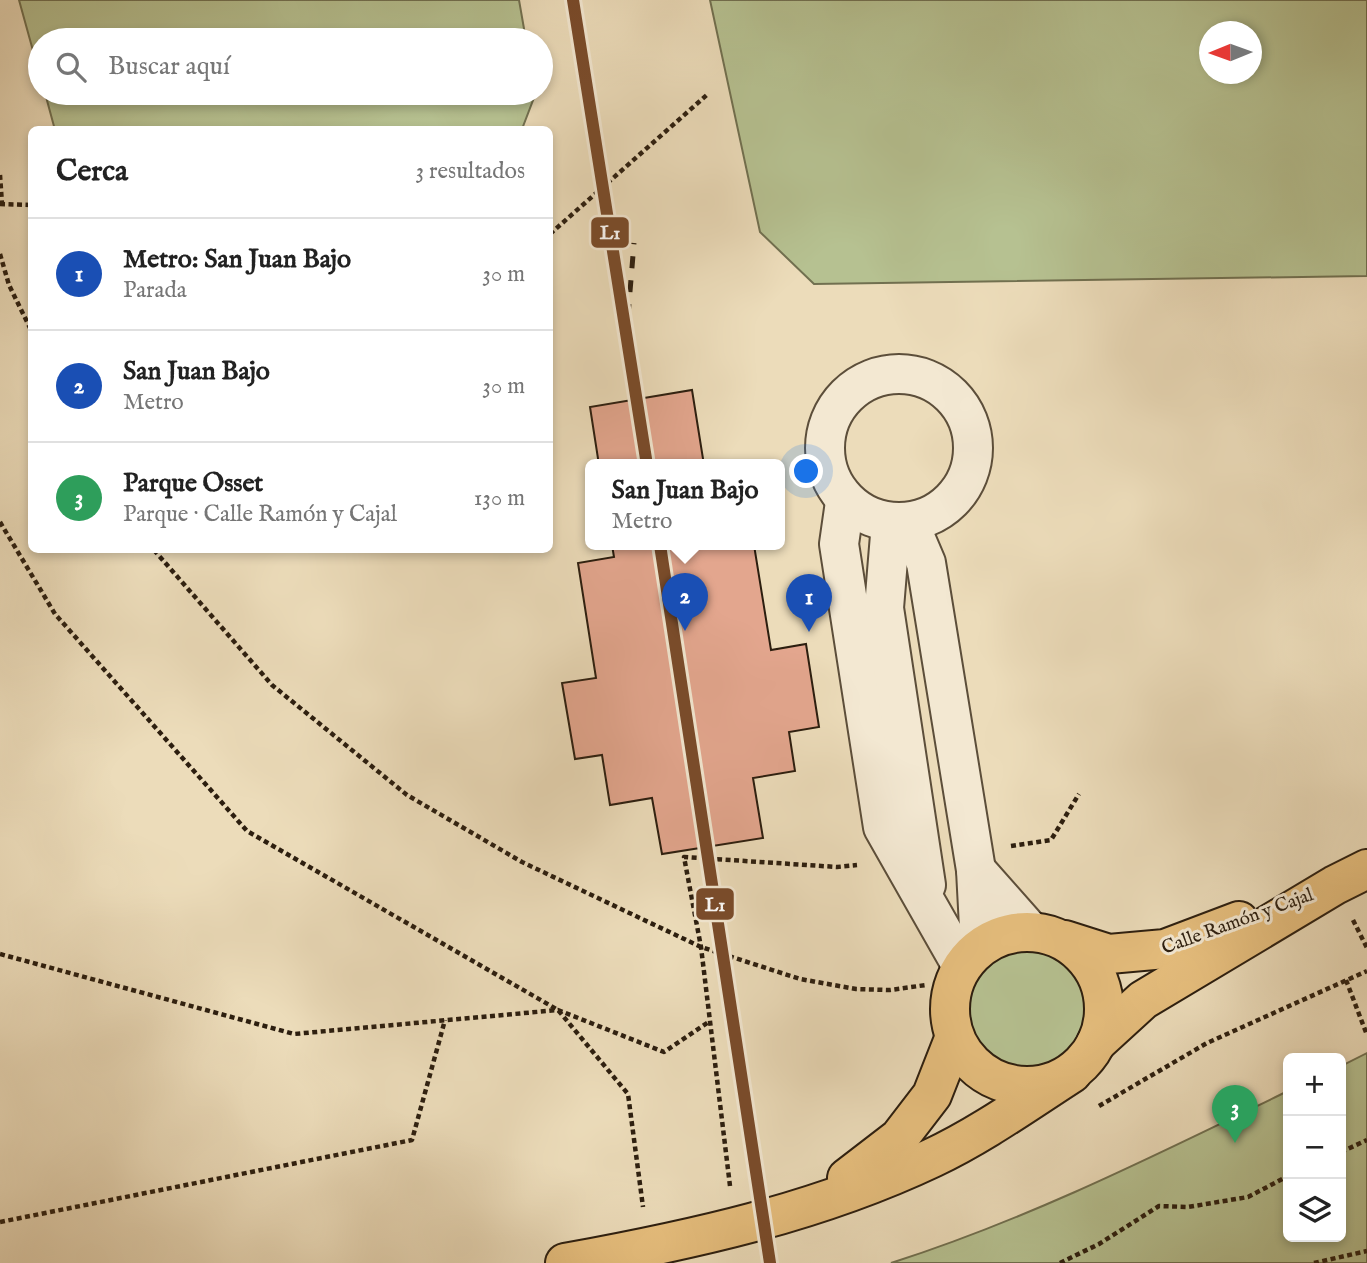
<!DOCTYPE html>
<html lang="es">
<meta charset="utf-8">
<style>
body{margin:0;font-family:"IM FELL English",serif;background:#f2f2f2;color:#222}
.controls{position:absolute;right:21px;bottom:21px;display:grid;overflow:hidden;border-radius:10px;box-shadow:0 4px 10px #0003}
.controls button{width:63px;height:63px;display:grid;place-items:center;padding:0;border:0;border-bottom:2px solid #e0e0e0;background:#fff;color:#222;font:35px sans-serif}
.compass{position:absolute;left:1199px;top:21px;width:63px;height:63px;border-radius:50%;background:#fff;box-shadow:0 4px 10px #0003;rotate:269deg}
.you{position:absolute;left:807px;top:472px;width:24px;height:24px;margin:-18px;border:5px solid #fff;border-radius:50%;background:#1a73e8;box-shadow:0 0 0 10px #1a73e833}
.badge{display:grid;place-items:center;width:46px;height:46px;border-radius:50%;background:#0f766e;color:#fff;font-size:23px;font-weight:700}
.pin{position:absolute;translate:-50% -58px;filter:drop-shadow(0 2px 4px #0008)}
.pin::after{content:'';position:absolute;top:37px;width:24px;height:21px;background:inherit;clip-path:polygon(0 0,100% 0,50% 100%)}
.popup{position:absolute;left:585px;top:459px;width:200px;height:91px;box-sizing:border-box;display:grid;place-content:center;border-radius:10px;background:#fff;filter:drop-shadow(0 2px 5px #0005);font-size:23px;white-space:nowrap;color:#767676}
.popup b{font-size:26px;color:#222}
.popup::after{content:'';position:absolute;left:50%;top:100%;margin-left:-14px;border:14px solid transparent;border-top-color:#fff}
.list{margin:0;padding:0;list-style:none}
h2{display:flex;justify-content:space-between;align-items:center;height:91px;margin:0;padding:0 28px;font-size:30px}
h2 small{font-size:23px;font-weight:400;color:#767676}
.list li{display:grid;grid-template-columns:46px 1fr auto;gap:21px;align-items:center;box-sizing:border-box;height:112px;padding:0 28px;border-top:2px solid #e0e0e0}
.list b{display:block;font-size:26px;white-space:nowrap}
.list p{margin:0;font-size:23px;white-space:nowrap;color:#767676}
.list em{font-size:23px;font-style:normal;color:#767676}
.icon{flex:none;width:38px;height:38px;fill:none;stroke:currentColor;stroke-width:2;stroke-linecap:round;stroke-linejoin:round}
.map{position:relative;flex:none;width:1367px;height:1263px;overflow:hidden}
.search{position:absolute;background:#fff;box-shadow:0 4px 10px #0003;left:28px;top:28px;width:525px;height:77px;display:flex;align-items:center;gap:18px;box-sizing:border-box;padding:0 24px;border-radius:38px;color:#767676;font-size:26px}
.panel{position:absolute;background:#fff;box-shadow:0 4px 10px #0003;left:28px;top:126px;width:525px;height:427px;border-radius:10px}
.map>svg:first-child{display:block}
.green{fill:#b6c191;stroke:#717050;stroke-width:2;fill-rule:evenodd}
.building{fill:#e3a68e;stroke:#2c1e0f;stroke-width:2}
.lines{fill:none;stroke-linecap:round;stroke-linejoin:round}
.minor-casing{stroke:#5c4e3a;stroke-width:42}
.major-casing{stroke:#2c1e0f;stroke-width:42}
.path{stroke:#2c1e0f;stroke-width:4.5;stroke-dasharray:5 3.5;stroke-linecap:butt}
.minor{stroke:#f3e8d2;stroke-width:38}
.major{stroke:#e6be7d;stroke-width:38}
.rail{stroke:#2c1e0f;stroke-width:5;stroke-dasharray:12 12;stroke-linecap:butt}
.metro-1-casing{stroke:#f3e8d2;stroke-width:18}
.metro-1{stroke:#7a4b2a;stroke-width:12}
.labels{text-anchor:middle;stroke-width:6;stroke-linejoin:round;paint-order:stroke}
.street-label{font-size:19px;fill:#2c1e0f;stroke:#f3e8d2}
.line-badge{stroke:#f3e8d2;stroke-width:2.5}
.badge-label{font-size:19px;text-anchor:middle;font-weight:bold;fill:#fff}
</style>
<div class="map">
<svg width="1367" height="1263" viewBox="0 0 1367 1263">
<rect width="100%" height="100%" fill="#ecdcba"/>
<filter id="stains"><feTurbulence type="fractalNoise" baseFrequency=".00286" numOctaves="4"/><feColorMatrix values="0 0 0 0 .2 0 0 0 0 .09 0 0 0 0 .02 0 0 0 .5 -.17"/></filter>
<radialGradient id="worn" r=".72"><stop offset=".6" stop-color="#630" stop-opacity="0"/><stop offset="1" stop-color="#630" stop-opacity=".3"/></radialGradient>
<g class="green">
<polygon points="19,0 519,0 526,40 40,40 40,76"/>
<path d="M710,0H1367V276L814,284L760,232ZM1210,32H1252V74H1210Z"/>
<polygon points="45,93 535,93 535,95 522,129 55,130"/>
<circle cx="1028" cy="1010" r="60"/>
<path d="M1367,1053V1263H891C1029,1219 1158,1154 1288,1091V1237H1341V1066Z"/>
</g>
<g class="building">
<polygon points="692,390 704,465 599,465 590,407"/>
<polygon points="612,545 754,545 771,650 806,644 819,727 789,732 795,771 753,778 763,838 662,854 652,798 610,805 602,755 575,759 562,683 596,678 578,563 614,557"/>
</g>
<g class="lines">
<g class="minor-casing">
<g id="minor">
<circle cx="899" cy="448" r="74"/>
<polyline points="845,502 839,544 883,827 962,966"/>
<polyline points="891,523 884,608 926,885"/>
<polyline points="909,523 926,563 976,870 980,946"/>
<polyline points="976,870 1030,931"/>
</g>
</g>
<g class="major-casing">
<g id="major">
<circle cx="1027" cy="1009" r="77"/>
<polyline points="1065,940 1109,954 1165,949 1239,921"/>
<polyline points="1096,1043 1143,1000 1335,885 1367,869"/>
<polyline points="847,1178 899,1138 932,1095 954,1039"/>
<path d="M565,1263C691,1240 816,1213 932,1158C981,1135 1027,1102 1072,1073"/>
</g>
</g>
<g class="path">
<polyline points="0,175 2,204"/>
<polyline points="0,204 32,205"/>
<polyline points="550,234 709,93"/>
<polyline points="0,254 9,285 32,332"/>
<polyline points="0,522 55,614 247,831 558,1010 628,1094 643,1207"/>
<polyline points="154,550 272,685 407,795 522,862 701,947 800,979 856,989 890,990 926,985"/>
<polyline points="1011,846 1051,840 1079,794"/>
<polyline points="1353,920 1367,948"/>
<polyline points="0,954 294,1034 558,1010 664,1052 710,1021"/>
<polyline points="1346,980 1367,1035"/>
<polyline points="1099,1106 1207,1043 1367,971"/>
<polyline points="1341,1152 1367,1140"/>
<polyline points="730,1186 701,947 684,857 837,867 857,865"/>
<polyline points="0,1222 412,1140 445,1020"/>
<polyline points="1060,1263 1099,1244 1159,1206 1188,1207 1248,1197 1288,1176"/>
<polyline points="1314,1263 1367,1251"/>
</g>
<use href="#minor" class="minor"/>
<use href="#major" class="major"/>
<polyline class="rail" points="626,340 634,243"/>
<g class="metro-1-casing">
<g id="metro-1">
<polyline points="573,0 647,465"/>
<polyline points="660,545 770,1263"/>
</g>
</g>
<use href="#metro-1" class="metro-1"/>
</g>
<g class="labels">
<g class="street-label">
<text transform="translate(1237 920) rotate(-20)" y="7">Calle Ramón y Cajal</text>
</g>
</g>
<g class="line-badge">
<rect x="590" y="216" width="40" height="33" rx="7" fill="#7a4b2a"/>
<rect x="695" y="887" width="40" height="34" rx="7" fill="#7a4b2a"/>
</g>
<g class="badge-label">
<text x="610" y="239">L1</text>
<text x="715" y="911">L1</text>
</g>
<rect width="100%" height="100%" filter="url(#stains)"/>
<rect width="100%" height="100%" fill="url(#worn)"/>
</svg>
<div class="controls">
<button>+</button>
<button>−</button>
<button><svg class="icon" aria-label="layers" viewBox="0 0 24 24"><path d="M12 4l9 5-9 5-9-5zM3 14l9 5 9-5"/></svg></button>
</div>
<svg class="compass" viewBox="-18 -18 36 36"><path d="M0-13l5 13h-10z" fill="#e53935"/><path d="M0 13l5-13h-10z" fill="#767676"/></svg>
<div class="you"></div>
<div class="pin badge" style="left:809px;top:632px;background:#1a4fb4">1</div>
<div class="pin badge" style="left:685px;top:631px;background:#1a4fb4">2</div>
<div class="popup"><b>San Juan Bajo</b>Metro</div>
<div class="pin badge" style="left:1235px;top:1143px;background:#2e9e5b">3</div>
<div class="search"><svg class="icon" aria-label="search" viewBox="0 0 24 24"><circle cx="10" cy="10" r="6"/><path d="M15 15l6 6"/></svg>Buscar aquí</div>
<section class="panel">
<h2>Cerca<small>3 resultados</small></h2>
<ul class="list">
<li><span class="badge" style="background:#1a4fb4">1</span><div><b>Metro: San Juan Bajo</b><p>Parada</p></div><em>30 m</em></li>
<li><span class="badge" style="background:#1a4fb4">2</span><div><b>San Juan Bajo</b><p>Metro</p></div><em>30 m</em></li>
<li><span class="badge" style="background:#2e9e5b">3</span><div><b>Parque Osset</b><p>Parque · Calle Ramón y Cajal</p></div><em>130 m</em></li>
</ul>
</section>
</div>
